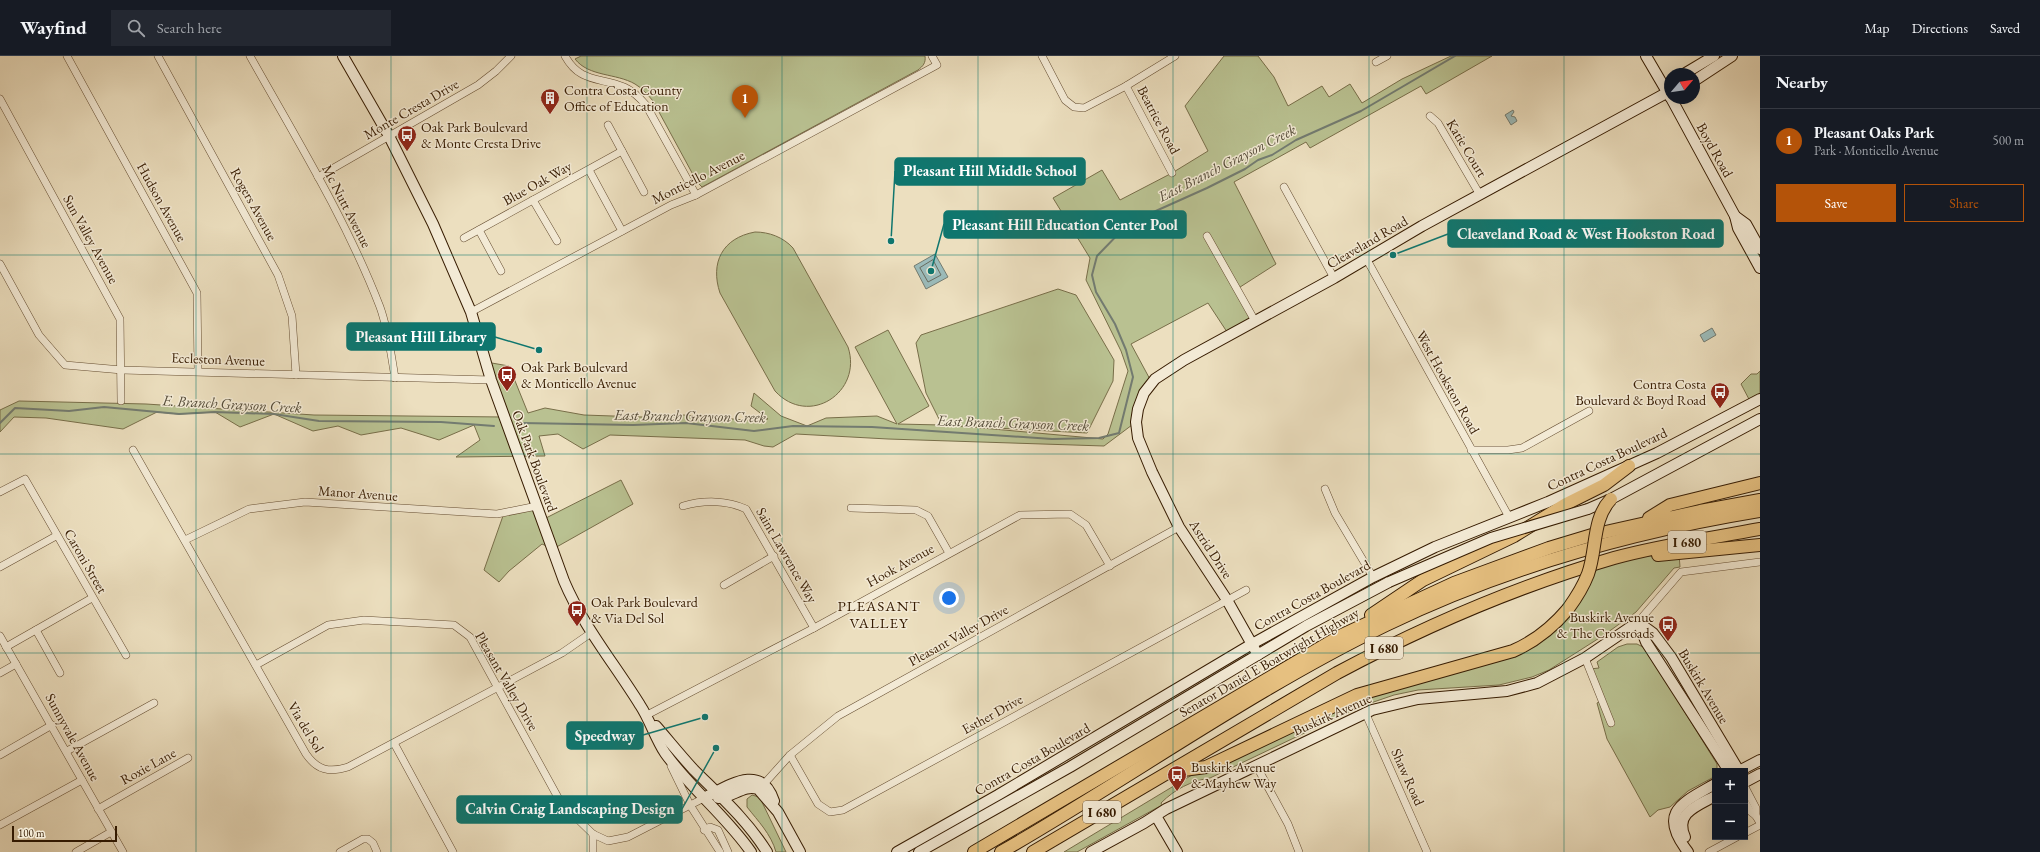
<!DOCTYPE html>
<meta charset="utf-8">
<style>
body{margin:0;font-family:"EB Garamond",serif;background:#242831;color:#f1f3f6}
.controls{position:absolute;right:12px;bottom:12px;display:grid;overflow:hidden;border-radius:0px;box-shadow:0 4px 16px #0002}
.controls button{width:36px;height:36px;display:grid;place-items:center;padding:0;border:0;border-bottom:1px solid #363941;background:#171b24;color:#f1f3f6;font:20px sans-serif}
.compass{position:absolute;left:1664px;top:12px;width:36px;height:36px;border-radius:50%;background:#171b24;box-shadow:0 4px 16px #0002;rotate:61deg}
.scale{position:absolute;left:12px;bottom:10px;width:105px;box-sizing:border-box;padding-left:4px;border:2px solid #361b01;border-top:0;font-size:11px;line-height:14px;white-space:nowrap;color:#361b01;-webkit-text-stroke:3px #f3ead5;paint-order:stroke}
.you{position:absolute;left:949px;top:542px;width:14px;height:14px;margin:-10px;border:3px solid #fff;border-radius:50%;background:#1a73e8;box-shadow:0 0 0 6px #1a73e833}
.badge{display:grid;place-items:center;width:26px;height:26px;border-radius:50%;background:#b45309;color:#fff;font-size:13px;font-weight:700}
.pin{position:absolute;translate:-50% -33px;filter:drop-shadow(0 1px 2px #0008)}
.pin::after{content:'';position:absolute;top:21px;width:14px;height:12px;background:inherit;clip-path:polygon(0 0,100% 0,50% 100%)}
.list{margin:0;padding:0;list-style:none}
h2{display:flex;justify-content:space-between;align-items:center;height:52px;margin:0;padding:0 16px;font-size:17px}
h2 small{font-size:13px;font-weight:400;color:#9ea1a6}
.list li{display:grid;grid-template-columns:26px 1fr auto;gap:12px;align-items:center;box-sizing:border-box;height:64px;padding:0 16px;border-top:1px solid #363941}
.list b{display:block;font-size:15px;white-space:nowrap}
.list p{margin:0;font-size:13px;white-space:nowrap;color:#9ea1a6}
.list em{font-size:13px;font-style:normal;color:#9ea1a6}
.actions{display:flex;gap:8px;padding:12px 16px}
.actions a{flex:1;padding:9px 0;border:1px solid #b45309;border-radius:0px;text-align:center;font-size:14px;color:#b45309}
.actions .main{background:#b45309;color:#fff}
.icon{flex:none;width:22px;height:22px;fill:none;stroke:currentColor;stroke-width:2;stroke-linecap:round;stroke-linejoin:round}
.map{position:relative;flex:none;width:1760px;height:796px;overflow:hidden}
header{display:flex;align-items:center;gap:24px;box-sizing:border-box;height:56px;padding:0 20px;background:#171b24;border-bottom:1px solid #363941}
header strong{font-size:19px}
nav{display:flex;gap:22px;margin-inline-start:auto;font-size:14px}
.search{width:280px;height:36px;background:#242831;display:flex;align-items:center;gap:10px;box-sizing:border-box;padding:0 14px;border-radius:0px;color:#9ea1a6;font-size:15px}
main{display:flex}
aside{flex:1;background:#171b24}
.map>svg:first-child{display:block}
.green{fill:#b9c191;stroke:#786e49}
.water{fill:#9bbbba;stroke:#737b70}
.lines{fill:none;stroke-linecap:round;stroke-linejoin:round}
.shore{stroke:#686b5e;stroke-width:1}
.stream{stroke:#737b70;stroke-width:2}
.street-casing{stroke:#644c30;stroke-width:8}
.secondary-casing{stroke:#361b01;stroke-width:12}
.highway-casing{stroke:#361b01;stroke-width:14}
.street{stroke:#f3ead5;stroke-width:7}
.secondary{stroke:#f3ead5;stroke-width:10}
.highway{stroke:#e6c080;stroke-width:12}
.secondary-bridge-casing{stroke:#361b01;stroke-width:12;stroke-linecap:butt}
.highway-bridge-casing{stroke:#361b01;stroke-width:14;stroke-linecap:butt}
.secondary-bridge{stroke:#f3ead5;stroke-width:10}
.highway-bridge{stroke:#e6c080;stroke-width:12}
.grid{fill:none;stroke:#0f766e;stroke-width:1;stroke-opacity:0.55}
.labels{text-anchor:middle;stroke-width:3;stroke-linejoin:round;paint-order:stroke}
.shield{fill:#f3ead5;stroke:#6f5941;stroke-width:1}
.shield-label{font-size:13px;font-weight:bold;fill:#361b01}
.poi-label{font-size:14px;fill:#361b01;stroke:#f3ead5;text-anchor:start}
.street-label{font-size:14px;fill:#361b01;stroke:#f3ead5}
.water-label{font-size:15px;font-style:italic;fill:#544b38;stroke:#f3ead5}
.neighbourhood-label{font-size:15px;letter-spacing:1px;fill:#361b01;stroke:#f3ead5}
.leader{fill:none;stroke:#0f766e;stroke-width:1.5}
.callout-dot{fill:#0f766e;stroke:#f3ead5;stroke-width:1.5}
.callout{fill:#0f766e;stroke:#0f766e;stroke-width:1.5}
.callout-label{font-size:15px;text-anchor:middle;font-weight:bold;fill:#fff}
</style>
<header>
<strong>Wayfind</strong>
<div class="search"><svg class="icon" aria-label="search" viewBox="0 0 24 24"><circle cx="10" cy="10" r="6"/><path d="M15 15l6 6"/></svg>Search here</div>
<nav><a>Map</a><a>Directions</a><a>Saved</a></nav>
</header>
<main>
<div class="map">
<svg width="1760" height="796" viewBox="0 0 1760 796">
<rect width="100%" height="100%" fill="#ecdfbf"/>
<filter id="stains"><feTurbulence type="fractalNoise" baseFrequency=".005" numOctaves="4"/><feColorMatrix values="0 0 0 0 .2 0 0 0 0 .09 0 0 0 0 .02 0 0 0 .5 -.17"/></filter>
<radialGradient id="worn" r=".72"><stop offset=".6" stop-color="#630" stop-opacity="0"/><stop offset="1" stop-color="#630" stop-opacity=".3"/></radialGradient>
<g class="green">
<path d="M581,0H925C926,7 923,10 918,14L702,131L697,126L653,45C648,39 642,32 635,28C616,17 589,21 575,3Z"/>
<polygon points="1224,0 1258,0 1274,21 1288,50 1322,30 1329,41 1350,28 1362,47 1402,23 1451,0 1492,0 1426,38 1421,30 1310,92 1306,86 1234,126 1276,208 1237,233 1255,265 1229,279 1208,247 1131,288 1152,327 1136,366 1104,390 888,383 796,378 773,391 764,390 745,384 610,379 583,393 558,378 539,380 545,400 456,401 480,384 474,369 439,384 401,372 361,379 338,370 313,375 274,358 240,371 215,356 179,358 157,356 123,373 46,362 14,361 0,376 0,354 19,345 146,348 314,359 504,361 486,306 509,310 528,357 545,352 584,359 641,361 683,359 745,364 768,363 751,350 754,337 781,360 807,370 826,362 877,360 897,368 855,291 888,274 929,350 898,368 942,369 926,337 916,287 921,279 1058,233 1076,239 1114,304 1113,325 1087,377 960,370 1103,383 1108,378 1128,315 1121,295 1086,224 1090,202 1053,142 1102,114 1120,144 1172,117 1208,95 1185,50"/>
<path d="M755,176C769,176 783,181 793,192L848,291C863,336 809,372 775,335L720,237C710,207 722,182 755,176Z"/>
<polygon points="1760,315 1760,343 1751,347 1741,328 1751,318 1757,318"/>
<polygon points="621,424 633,448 553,493 542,488 509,515 499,526 484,514 504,457 537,450 542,464"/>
<path d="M1679,498L1680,511L1674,512L1636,556L1604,579L1549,614L1532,621L1499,629L1418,634L1394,639L1359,651L1210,722C1191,725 1175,733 1161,747L1162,749L1077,796H1064L1202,713L1385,630L1544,579L1588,518L1615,502Z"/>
<polygon points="1627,588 1637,588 1645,592 1717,708 1717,715 1715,715 1715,719 1712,722 1688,735 1670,751 1658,754 1650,761 1607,683 1597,647 1603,644 1590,613 1599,612 1597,606 1618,591"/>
<path d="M752,739L759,741L761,744L786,796H776C771,778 758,765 747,751V743Z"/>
</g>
<g class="water">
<polygon points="1513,54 1514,56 1511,60 1515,61 1517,65 1511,69 1505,59"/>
<polygon points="935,198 948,221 926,233 914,210"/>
<polygon points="1712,272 1716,279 1704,286 1700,279"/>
</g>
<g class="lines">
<polygon class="shore" points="933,204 941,219 928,226 920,212"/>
<g class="stream">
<polyline points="0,367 15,352 69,355 104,351 179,358 215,356 274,358 319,365 441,366 494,370"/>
<polyline points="522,367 633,369 686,367 754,375 793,370 872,371 1052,383 1099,382 1119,377 1133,321 1126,294 1115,268 1096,236 1092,219 1097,200 1129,167 1207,132 1245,113 1258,104 1272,99 1296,84 1361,55 1455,0"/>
</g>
<g class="street-casing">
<g id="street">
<polyline points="67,0 197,237 198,315"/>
<polyline points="158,0 278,219 292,260 296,319"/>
<path d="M250,0C296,82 346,163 380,251C388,273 391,298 395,322"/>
<path d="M565,0C580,27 599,21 624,31C633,35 640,42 646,49L696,139"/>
<polyline points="1042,0 1065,44 1074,51 1084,52 1126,30 1175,0"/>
<polyline points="1376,6 1387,0"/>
<polyline points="1126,30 1172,117"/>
<polyline points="0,43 120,263 121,345"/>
<polyline points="1430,60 1438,67 1480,139"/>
<polyline points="608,69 644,136"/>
<polyline points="589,114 622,175"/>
<polyline points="318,121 478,29 496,15 511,0"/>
<polyline points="1284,131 1334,222"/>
<polyline points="533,144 557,185"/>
<polyline points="479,174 501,215"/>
<polyline points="1207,180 1255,265"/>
<polyline points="464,182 622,95"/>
<polyline points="1366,202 1509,461"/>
<polyline points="0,208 39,279 65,309 122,314 491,324"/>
<polyline points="471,256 671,149 696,139 937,9 932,0"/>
<path d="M133,394L306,698C317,714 329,717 348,711L562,597L591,577"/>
<polyline points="1471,394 1508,394 1522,392 1589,355"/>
<polyline points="1325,433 1335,457 1373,521"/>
<polyline points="0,436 25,423 126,599"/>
<path d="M683,450C703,444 727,444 746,453L814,572"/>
<polyline points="851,452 916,454 928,460 949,497"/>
<polyline points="185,484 249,453 305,446 497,458 537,450"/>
<polyline points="0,511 56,480"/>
<polyline points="724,529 774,500"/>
<polyline points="1638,566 1681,516 1760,506"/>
<polyline points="36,574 60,617"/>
<polyline points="0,580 123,796"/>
<polyline points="6,591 92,542"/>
<polyline points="1585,602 1611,667"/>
<polyline points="256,609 328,569 364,564 454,569 470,581 561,747 593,778 608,785 628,781 704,742"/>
<polyline points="0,617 16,608"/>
<polyline points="1365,656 1427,796"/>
<polyline points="647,659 814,572 1020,459 1070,458 1086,469 1110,510"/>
<polyline points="394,687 453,796"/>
<polyline points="67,695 154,647"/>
<polyline points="0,699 52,669"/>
<polyline points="790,699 818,748 830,756 843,754 1246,534"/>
<polyline points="1256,709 1288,768 1299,796"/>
<polyline points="671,710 690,749 720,796"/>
<polyline points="764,728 790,699 838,660 1179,471"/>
<polyline points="1745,731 1756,752 1756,760 1760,767"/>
<polyline points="1745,746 1751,756 1756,760"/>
<polyline points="98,753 188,702"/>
<polyline points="0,769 82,724"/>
<polyline points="704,774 710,771 718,774 728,796"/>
<polyline points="1745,777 1760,769"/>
<polyline points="593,778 593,796"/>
<polyline points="76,796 111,776"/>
<polyline points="340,796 363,783 368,783 373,787 377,796"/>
<polyline points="1709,796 1737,781"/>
</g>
</g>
<g class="secondary-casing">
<g id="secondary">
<path d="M343,0L389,80L433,168L471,256L491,324L564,525C583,570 614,607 640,649C650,664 655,682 665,697C691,733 726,760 751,796"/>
<polyline points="1646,0 1670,41"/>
<polyline points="1684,18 1714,0"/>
<polyline points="1694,25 1732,0"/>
<polyline points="1671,42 1735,160 1738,172 1760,212"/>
<polyline points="1735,160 1746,168 1760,193"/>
<polyline points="1588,453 1611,443 1760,363"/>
<polyline points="1638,566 1653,577 1671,601 1739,715"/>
<polyline points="1638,566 1646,586 1729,715"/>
<polyline points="1258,599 1227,544 1179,471 1152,416 1138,382 1136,366 1138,353 1144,337 1155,323 1184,304 1334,222 1422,170 1670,35"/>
<path d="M656,670C669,685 681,700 694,714C720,740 747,764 767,796"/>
<polyline points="1739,715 1760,704"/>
<polyline points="1745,726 1760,718"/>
<path d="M704,742C728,730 761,706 774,745"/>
<path d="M718,742C732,742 744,728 758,733L778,756L800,796"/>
<polyline points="1156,760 1177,796"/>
<path d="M1685,781C1674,757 1697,750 1715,740"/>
<polyline points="897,796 998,739 1252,588 1373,521 1435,491 1548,446 1657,397 1760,343"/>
<polyline points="919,796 1070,711 1306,570 1389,526"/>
<polyline points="1091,796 1144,767 1166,753 1372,654 1418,643 1507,635 1537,627 1585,602 1638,566"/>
<path d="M1688,796C1657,756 1682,747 1715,728"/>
</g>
</g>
<g class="highway-casing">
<g id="highway">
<polyline points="1649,462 1670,449 1760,427"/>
<polyline points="1658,499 1760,489"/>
<polyline points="1371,559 1423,524 1514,480 1566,448 1604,429 1629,410"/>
<path d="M1176,715L1206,711L1357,639L1513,595C1536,585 1552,572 1568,553"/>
<polyline points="974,796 1342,579 1454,527 1549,492 1592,479 1700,455 1760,444"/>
<path d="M1001,796C1130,722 1252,634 1386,569C1504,512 1631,476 1760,455"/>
<path d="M1033,796L1337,617C1425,570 1518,530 1614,502C1661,489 1712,482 1760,473"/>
</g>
</g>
<use href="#street" class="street"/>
<use href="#secondary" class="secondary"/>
<use href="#highway" class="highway"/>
<g class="secondary-bridge-casing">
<polyline id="secondary-bridge" points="1389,526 1491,482 1588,453"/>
</g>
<g class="highway-bridge-casing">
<path id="highway-bridge" d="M1568,553C1576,542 1583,531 1588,518C1597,493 1592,463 1611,443"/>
</g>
<use href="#secondary-bridge" class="secondary-bridge"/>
<use href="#highway-bridge" class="highway-bridge"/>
</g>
<path class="grid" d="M196,0V796M391,0V796M587,0V796M782,0V796M978,0V796M1173,0V796M1369,0V796M1564,0V796M0,199H1760M0,398H1760M0,597H1760"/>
<defs>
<g id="building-pin" transform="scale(1)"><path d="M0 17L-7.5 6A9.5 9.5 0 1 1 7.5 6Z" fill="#8f2418" stroke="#f3ead5"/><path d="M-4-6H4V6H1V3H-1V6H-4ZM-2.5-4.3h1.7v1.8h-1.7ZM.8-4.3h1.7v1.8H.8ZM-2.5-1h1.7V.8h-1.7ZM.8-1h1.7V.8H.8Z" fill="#fff"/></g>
<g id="bus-pin" transform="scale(1)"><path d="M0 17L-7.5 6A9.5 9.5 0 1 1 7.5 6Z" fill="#8f2418" stroke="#f3ead5"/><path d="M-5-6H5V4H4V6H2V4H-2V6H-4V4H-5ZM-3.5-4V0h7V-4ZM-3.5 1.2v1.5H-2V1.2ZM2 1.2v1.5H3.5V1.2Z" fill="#fff"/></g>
</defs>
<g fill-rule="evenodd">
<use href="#building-pin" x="550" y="42"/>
<use href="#bus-pin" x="407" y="79"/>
<use href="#bus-pin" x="507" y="319"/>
<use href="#bus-pin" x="1720" y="336"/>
<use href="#bus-pin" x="577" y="554"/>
<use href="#bus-pin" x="1668" y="569"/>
<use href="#bus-pin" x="1177" y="719"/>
</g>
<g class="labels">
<g class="shield">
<rect x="1668" y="475" width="38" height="22" rx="3"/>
<rect x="1365" y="581" width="38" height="22" rx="3"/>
<rect x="1083" y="745" width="38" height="22" rx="3"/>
</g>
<g class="shield-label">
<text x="1687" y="491">I 680</text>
<text x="1384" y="597">I 680</text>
<text x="1102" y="761">I 680</text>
</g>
<g class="poi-label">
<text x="564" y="39">Contra Costa County<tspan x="564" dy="16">Office of Education</tspan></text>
<text x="421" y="76">Oak Park Boulevard<tspan x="421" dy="16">&amp; Monte Cresta Drive</tspan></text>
<text x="521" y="316">Oak Park Boulevard<tspan x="521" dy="16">&amp; Monticello Avenue</tspan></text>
<text x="1706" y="333" text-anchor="end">Contra Costa<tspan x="1706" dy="16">Boulevard &amp; Boyd Road</tspan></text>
<text x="591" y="551">Oak Park Boulevard<tspan x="591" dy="16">&amp; Via Del Sol</tspan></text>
<text x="1654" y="566" text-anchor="end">Buskirk Avenue<tspan x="1654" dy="16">&amp; The Crossroads</tspan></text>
<text x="1191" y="716">Buskirk Avenue<tspan x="1191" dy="16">&amp; Mayhew Way</tspan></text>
</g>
<g class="street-label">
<text transform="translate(411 53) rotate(-30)" y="5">Monte Cresta Drive</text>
<text transform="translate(1159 64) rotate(62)" y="5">Beatrice Road</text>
<text transform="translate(1467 92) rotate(59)" y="5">Katie Court</text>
<text transform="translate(1715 94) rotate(61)" y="5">Boyd Road</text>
<text transform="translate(698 121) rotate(-27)" y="5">Monticello Avenue</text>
<text transform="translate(537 127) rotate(-29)" y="5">Blue Oak Way</text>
<text transform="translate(162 146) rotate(61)" y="5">Hudson Avenue</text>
<text transform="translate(254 148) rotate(61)" y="5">Rogers Avenue</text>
<text transform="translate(347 150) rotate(63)" y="5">Mc Nutt Avenue</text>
<text transform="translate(91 183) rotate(61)" y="5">Sun Valley Avenue</text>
<text transform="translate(1367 186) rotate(-30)" y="5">Cleaveland Road</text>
<text transform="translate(218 303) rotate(2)" y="5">Eccleston Avenue</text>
<text transform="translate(1448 326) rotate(61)" y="5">West Hookston Road</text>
<text transform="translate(1607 403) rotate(-25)" y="5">Contra Costa Boulevard</text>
<text transform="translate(535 405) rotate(70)" y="5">Oak Park Boulevard</text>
<text transform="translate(358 437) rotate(4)" y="5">Manor Avenue</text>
<text transform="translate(1211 493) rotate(57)" y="5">Astrid Drive</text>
<text transform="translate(787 499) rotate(60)" y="5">Saint Lawrence Way</text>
<text transform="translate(86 505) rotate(60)" y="5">Caroni Street</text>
<text transform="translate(900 509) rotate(-29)" y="5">Hook Avenue</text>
<text transform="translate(1312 539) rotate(-29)" y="5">Contra Costa Boulevard</text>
<text transform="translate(958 579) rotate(-29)" y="5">Pleasant Valley Drive</text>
<text transform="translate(1269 606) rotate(-30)" y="5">Senator Daniel E Boatwright Highway</text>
<text transform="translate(507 625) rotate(60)" y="5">Pleasant Valley Drive</text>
<text transform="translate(1704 630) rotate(59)" y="5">Buskirk Avenue</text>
<text transform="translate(992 658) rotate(-29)" y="5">Esther Drive</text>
<text transform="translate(1332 658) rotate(-24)" y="5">Buskirk Avenue</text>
<text transform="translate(306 671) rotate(59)" y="5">Via del Sol</text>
<text transform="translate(73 681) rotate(61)" y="5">Sunnyvale Avenue</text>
<text transform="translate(1032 703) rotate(-30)" y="5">Contra Costa Boulevard</text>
<text transform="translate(148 710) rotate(-29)" y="5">Roxie Lane</text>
<text transform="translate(1408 721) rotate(66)" y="5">Shaw Road</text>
</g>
<g class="water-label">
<text transform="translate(1227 107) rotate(-27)" y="5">East Branch Grayson Creek</text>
<text transform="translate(232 348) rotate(3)" y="5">E. Branch Grayson Creek</text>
<text transform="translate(690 360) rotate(1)" y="5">East Branch Grayson Creek</text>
<text transform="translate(1013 367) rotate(2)" y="5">East Branch Grayson Creek</text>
</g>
<g class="neighbourhood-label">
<text x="879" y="555">PLEASANT<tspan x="879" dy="17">VALLEY</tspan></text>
</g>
</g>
<path class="leader" d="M891 185L895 115M931 215L944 168M1393 199L1448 178M539 294L495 281M705 661L643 679M716 692L682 753"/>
<g class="callout-dot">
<circle cx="891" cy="185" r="4"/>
<circle cx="931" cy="215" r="4"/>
<circle cx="1393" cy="199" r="4"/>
<circle cx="539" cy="294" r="4"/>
<circle cx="705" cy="661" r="4"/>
<circle cx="716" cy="692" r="4"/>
</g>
<g class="callout">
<rect x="895" y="102" width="190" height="27" rx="4"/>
<rect x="944" y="155" width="242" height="27" rx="4"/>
<rect x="1448" y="164" width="275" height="27" rx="4"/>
<rect x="347" y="267" width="148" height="27" rx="4"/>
<rect x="567" y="666" width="76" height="27" rx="4"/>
<rect x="457" y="740" width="225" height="27" rx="4"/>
</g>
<g class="callout-label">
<text x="990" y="120">Pleasant Hill Middle School</text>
<text x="1065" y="174">Pleasant Hill Education Center Pool</text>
<text x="1586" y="183">Cleaveland Road &amp; West Hookston Road</text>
<text x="421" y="286">Pleasant Hill Library</text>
<text x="605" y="685">Speedway</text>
<text x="570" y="758">Calvin Craig Landscaping Design</text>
</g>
<rect width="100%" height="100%" filter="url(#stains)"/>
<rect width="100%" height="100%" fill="url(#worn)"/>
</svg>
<div class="controls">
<button>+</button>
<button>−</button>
</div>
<svg class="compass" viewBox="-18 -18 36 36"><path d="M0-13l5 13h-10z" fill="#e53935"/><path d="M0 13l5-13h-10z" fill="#9ea1a6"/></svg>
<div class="scale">100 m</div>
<div class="you"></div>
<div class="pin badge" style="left:745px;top:62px">1</div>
</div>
<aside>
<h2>Nearby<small></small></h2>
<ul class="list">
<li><span class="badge">1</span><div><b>Pleasant Oaks Park</b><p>Park · Monticello Avenue</p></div><em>500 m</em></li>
</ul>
<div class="actions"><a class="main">Save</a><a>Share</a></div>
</aside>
</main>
